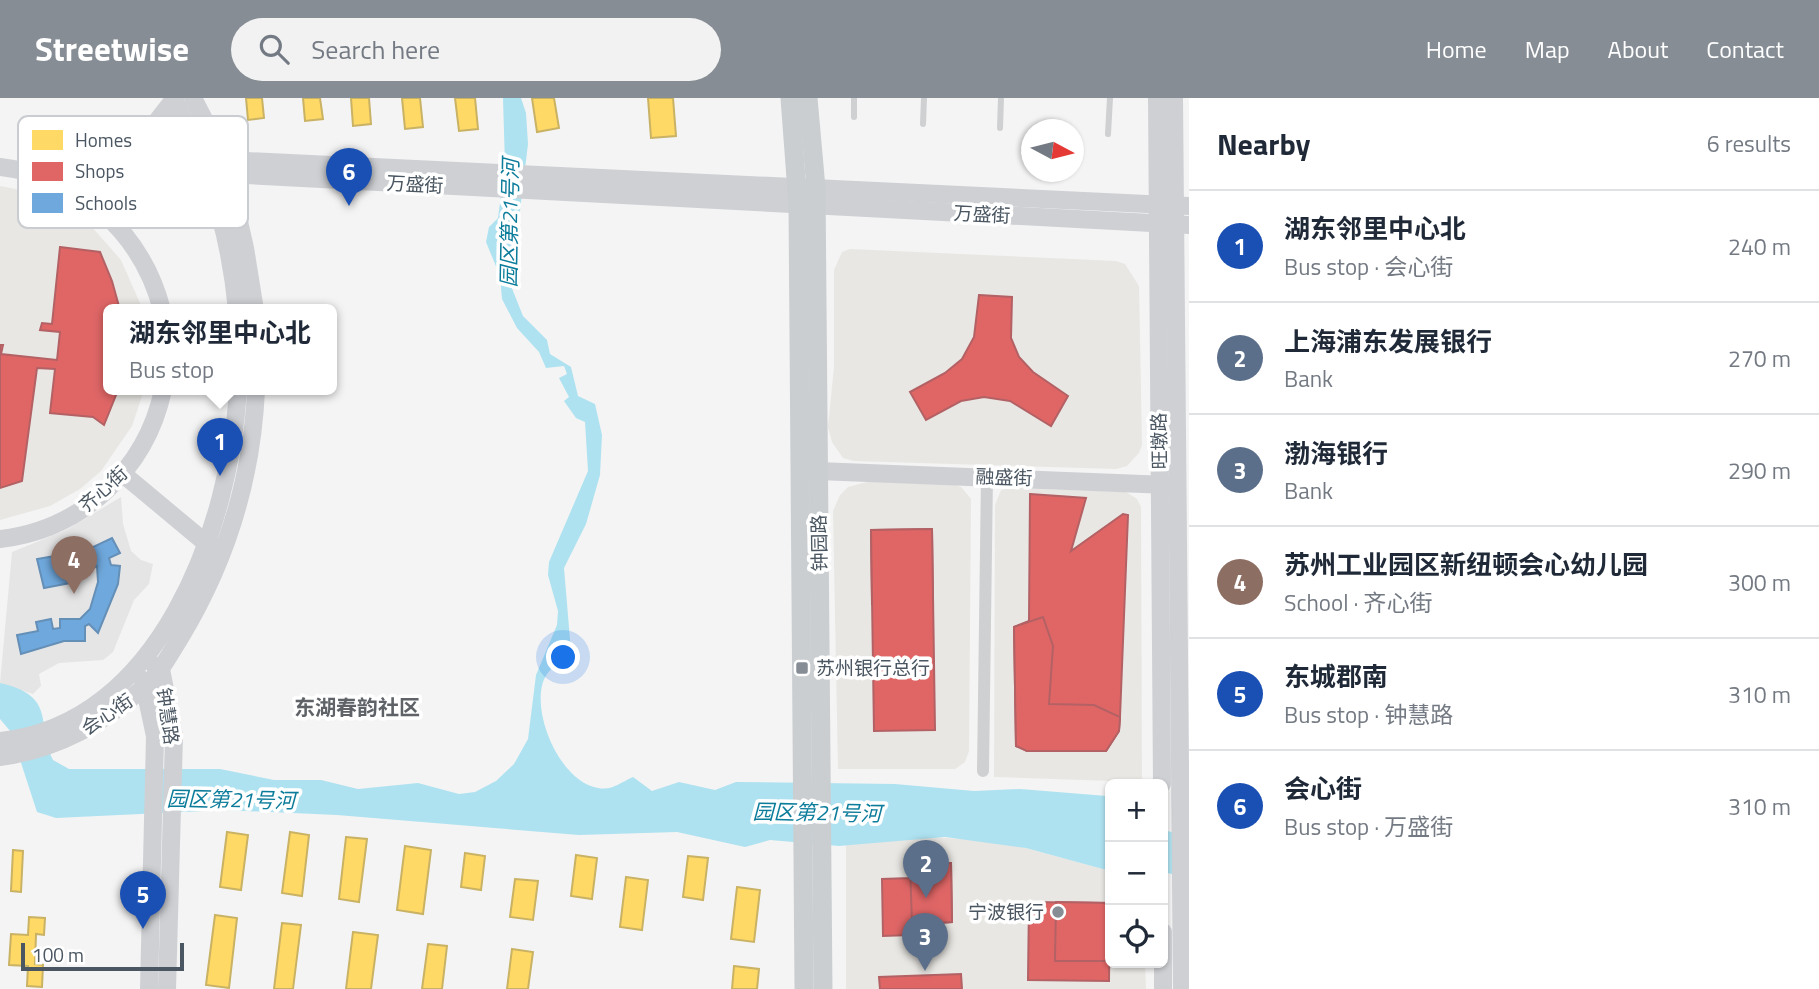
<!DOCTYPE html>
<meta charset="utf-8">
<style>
body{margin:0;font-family:"Titillium Web","Noto Sans SC",sans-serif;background:#f2f2f3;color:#1f2937}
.controls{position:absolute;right:21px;bottom:21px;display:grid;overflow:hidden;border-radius:10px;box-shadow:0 2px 5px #0004}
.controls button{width:63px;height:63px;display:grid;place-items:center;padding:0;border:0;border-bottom:2px solid #e0e1e3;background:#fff;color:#1f2937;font:35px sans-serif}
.compass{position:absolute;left:1021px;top:21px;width:63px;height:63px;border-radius:50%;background:#fff;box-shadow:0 2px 5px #0004;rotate:97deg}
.scale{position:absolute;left:21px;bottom:18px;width:163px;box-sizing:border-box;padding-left:7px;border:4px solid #4a5661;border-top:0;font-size:19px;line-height:24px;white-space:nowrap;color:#4a5661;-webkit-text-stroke:5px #fff;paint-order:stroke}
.you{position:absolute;left:564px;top:560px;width:24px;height:24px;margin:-18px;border:5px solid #fff;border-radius:50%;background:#1a73e8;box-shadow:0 0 0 10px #1a73e833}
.badge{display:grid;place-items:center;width:46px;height:46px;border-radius:50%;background:#868d94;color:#fff;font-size:23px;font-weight:700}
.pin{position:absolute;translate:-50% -58px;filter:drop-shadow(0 2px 4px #0008)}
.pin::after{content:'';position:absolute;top:37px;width:24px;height:21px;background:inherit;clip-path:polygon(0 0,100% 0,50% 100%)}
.popup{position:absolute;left:103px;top:206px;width:234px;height:91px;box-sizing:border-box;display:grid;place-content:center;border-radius:10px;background:#fff;filter:drop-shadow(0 2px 5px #0005);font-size:23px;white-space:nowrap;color:#747a83}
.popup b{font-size:26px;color:#1f2937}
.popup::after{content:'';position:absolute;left:50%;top:100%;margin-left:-14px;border:14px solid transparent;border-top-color:#fff}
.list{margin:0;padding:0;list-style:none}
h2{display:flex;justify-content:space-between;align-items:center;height:91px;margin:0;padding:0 28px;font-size:30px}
h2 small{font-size:23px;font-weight:400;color:#747a83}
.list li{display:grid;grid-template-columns:46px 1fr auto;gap:21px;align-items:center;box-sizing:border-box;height:112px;padding:0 28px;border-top:2px solid #e0e1e3}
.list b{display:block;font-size:26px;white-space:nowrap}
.list p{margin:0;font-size:23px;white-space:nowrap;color:#747a83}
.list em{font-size:23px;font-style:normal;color:#747a83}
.icon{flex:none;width:38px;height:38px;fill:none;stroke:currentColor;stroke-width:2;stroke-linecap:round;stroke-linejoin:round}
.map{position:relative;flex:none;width:1189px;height:891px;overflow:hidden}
header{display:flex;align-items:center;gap:42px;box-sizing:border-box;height:98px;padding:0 35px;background:#868d94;color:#fff}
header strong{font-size:33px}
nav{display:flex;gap:38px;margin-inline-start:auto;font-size:24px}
.search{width:490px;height:63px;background:#f2f2f3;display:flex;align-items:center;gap:18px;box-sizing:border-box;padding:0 24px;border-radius:38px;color:#747a83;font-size:26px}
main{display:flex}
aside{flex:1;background:#fff}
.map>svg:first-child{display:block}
.commercial{fill:#e8e7e3}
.education{fill:#e6e5e6}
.water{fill:#aee2f0}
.homes{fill:#ffd966;stroke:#c9b264;stroke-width:2}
.shops{fill:#e06666;stroke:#b36164;stroke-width:2}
.schools{fill:#6fa8dc;stroke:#648fb7;stroke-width:2}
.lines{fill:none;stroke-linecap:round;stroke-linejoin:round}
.lane{stroke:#ced0d2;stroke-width:6}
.street{stroke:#ced0d2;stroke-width:12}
.secondary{stroke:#ced0d4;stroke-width:18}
.primary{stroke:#caced1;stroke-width:19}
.poi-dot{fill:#868d94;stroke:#fff;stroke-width:2.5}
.labels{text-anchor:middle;stroke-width:7;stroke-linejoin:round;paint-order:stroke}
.street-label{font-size:19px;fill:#4a5661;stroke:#fff}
.poi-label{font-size:19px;fill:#4a5661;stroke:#fff;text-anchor:start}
.water-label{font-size:21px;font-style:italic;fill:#0c7c9b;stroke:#fff}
.neighbourhood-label{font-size:21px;font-weight:bold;fill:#5f6368;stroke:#fff}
.key{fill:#fff;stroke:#c9ccd0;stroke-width:2}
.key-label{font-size:19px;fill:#4a5661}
</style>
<header>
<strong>Streetwise</strong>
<div class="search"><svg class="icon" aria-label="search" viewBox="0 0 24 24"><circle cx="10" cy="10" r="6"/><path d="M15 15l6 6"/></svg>Search here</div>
<nav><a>Home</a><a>Map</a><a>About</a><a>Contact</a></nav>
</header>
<main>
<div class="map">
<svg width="1189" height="891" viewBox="0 0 1189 891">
<rect width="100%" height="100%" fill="#f4f4f4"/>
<g class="commercial">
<polygon points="0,88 31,94 68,111 91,128 121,162 143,212 108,212 108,292 144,292 132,328 101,373 80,391 50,408 0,422"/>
<polygon points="850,151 1116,163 1125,166 1139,188 1142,347 1139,355 1127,368 1116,371 854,363 843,360 832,344 828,329 834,269 834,172 842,154"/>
<polygon points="871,383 952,386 961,389 971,401 969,653 965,664 955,671 838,671 833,413 840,397 848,389"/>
<polygon points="1011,390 1126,394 1137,401 1141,409 1142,684 994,679 995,407 1001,392"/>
<polygon points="925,739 984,742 1026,750 1110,773 1110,865 1145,865 1146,891 846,891 846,747"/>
</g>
<polygon class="education" points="121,399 123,426 131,453 141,462 153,466 149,486 134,502 113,554 103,562 59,565 39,576 41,588 33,596 0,585 12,454 66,432"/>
<g class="water">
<path d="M503,0H521L526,15L528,46L511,188L523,218L547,242L550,256L571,269L578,298L595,306L602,337L600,377L586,426L564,470L571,553C562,565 549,568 543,584C532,618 561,684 598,690C612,693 621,684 633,679L652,693L679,684L715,692L736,684L895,686L974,693L1020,691L1107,698L1110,699V773L1026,750L945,739L839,748L770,742L745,749L677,734L579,737L337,717L225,712L56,720L37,714L11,634L0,621V585C57,598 36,625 53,662L69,671H220L274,682H321L358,691L418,685L459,696L475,694L496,683L514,666L528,641L536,577L557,527L558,513L548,477L549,464L588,373L585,324L576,320L564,303L569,299L559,280L567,276L564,268L546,270L539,254L517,230L502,201L500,178L486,144L489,129L498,120L505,67Z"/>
<polygon points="1163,732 1189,738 1189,780 1163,774"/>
</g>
<g class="homes">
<polygon points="246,0 262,0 264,20 248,22"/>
<polygon points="303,0 320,0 323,21 305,23"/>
<polygon points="351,0 369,0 371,26 353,28"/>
<polygon points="402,0 420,0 423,29 405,31"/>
<polygon points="455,0 475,0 478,31 459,33"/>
<polygon points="532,0 554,0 559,30 537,34"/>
<polygon points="648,0 673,0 676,38 651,40"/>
<polygon points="227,734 248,737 241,792 220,789"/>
<polygon points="290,734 309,737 302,798 282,795"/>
<polygon points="346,739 367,741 359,804 339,801"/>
<polygon points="405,748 431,752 423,816 397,812"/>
<polygon points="13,752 23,753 21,794 11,793"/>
<polygon points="465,755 485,758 481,792 461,789"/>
<polygon points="576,757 597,760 592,801 571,798"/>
<polygon points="688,758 708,760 703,802 683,799"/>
<polygon points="626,779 648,782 642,832 620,829"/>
<polygon points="515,781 538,783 533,822 510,819"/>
<polygon points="737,789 760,792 754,844 731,841"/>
<polygon points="215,817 237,820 229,890 206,887"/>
<polygon points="29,819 45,820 44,837 36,836 35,866 43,867 42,889 27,888 28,868 9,867 11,836 28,837"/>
<polygon points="282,825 301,827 293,891 274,891"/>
<polygon points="353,834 378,837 371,891 346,891"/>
<polygon points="428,846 447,848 442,891 422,891"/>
<polygon points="512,851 533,854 528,891 507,891"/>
<polygon points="734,868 759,871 757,891 732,891"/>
</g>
<g class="shops">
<polygon points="60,149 100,154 112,183 120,212 108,212 108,292 118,292 104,327 93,319 50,315 55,271 37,270 22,383 0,390 0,247 3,247 1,256 57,262 60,234 40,232 42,225 52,226"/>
<polygon points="979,197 1012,199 1011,240 1019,259 1033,274 1068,298 1051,328 1010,303 984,299 961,303 926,322 910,294 945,275 962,261 974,239"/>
<polygon points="1030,396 1086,400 1071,453 1123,416 1128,417 1120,619 1119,633 1106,653 1027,653 1016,648 1014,529 1029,523"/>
<polygon points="932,431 933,505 872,506 871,432"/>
<polygon points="932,431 935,632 874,633 871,432"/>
<polygon points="1043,519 1053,548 1049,606 1094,607 1120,619 1119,633 1106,653 1027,653 1016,648 1014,529"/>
<polygon points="951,765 952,824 940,825 940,836 883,838 882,781 911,780 910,766"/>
<polygon points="951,765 952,824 912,826 910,766"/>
<polygon points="1029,804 1110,805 1109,883 1028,882"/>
<polygon points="1056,804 1110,805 1110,863 1055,863"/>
<polygon points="961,876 962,891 880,891 879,879"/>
</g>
<polygon class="schools" points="112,440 120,455 109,460 111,467 120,468 118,486 98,535 89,526 85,528 85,543 64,543 21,556 17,537 38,533 36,524 51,521 53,531 60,530 60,521 80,521 90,511 98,484 97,468 70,485 44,490 37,461 61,457 63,469 72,465 70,460"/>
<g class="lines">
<g class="lane">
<polyline points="854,0 854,19"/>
<polyline points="923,26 924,0"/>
<polyline points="1000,30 1001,0"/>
<polyline points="1108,36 1110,0"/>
</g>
<polyline class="street" points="983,673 987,378"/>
<g class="secondary">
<path d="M173,0C209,66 230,137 237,212"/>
<polyline points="193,0 225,62 245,150 255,212"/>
<polyline points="1157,0 1162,686"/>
<polyline points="1174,0 1182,891"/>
<path d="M0,69C80,78 142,135 162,212"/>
<polyline points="208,75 225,62 1189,108"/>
<polyline points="208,75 1189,127"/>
<polyline points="93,105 175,0"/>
<polyline points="818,373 1168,387"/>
<polyline points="123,376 207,446 216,449"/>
<path d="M0,441C81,432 146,372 163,292"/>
<polyline points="154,567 161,571 174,638 167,891"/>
<polyline points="143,582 155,638 149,891"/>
<path d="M0,643C160,627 230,429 238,292"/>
<path d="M0,659C55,652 101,627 142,591C159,577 169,558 180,540C226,464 252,381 256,292"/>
<polyline points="1163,834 1163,891"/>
</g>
<g class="primary">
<polyline points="790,0 798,107 804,891"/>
<polyline points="808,0 816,90 823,891"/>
</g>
</g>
<g class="poi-dot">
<rect x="795" y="563" width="14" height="14" rx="3.5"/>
<circle cx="1058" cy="814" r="7"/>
</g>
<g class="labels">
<g class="street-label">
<text transform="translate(415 86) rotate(3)" y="7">万盛街</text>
<text transform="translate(982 116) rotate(3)" y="7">万盛街</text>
<text transform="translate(1159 343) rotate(-91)" y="7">旺墩路</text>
<text transform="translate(1004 379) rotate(2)" y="7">融盛街</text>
<text transform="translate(103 391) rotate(-42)" y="7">齐心街</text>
<text transform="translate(819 445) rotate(-91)" y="7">钟园路</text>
<text transform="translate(107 616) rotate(-34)" y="7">会心街</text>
<text transform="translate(168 618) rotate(82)" y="7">钟慧路</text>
</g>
<g class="poi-label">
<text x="816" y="577">苏州银行总行</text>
<text x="1044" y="821" text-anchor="end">宁波银行</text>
</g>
<g class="water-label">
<text transform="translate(510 125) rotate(-89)" y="7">园区第21号河</text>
<text transform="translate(231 702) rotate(1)" y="7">园区第21号河</text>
<text transform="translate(817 715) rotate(1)" y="7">园区第21号河</text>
</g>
<g class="neighbourhood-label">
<text x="357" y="617">东湖春韵社区</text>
</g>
</g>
<rect x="18" y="18" width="230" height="112" rx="10" class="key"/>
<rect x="32" y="32" width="31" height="20" fill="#ffd966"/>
<rect x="32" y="64" width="31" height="19" fill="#e06666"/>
<rect x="32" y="95" width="31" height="20" fill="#6fa8dc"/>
<g class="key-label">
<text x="75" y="49">Homes</text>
<text x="75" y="80">Shops</text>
<text x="75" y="112">Schools</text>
</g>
</svg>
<div class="controls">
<button>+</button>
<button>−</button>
<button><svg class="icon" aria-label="locate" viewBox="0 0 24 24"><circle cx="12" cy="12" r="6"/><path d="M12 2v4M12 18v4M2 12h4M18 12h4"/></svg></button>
</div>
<svg class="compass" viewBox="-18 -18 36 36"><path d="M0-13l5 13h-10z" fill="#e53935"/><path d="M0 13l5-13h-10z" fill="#747a83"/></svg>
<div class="scale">100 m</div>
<div class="you"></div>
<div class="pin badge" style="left:220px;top:378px;background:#1a4fb4">1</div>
<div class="popup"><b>湖东邻里中心北</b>Bus stop</div>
<div class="pin badge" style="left:926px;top:800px;background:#5c6f8a">2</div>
<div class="pin badge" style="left:925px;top:873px;background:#5c6f8a">3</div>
<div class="pin badge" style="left:74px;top:496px;background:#8d6e63">4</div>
<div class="pin badge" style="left:143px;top:831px;background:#1a4fb4">5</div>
<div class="pin badge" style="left:349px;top:108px;background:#1a4fb4">6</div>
</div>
<aside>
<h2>Nearby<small>6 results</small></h2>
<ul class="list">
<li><span class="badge" style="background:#1a4fb4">1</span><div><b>湖东邻里中心北</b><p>Bus stop · 会心街</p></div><em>240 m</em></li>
<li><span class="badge" style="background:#5c6f8a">2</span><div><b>上海浦东发展银行</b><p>Bank</p></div><em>270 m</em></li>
<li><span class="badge" style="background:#5c6f8a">3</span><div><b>渤海银行</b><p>Bank</p></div><em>290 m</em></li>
<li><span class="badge" style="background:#8d6e63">4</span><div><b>苏州工业园区新纽顿会心幼儿园</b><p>School · 齐心街</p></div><em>300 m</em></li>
<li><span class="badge" style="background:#1a4fb4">5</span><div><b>东城郡南</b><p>Bus stop · 钟慧路</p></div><em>310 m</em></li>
<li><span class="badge" style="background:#1a4fb4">6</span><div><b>会心街</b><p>Bus stop · 万盛街</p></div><em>310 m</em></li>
</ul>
</aside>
</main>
